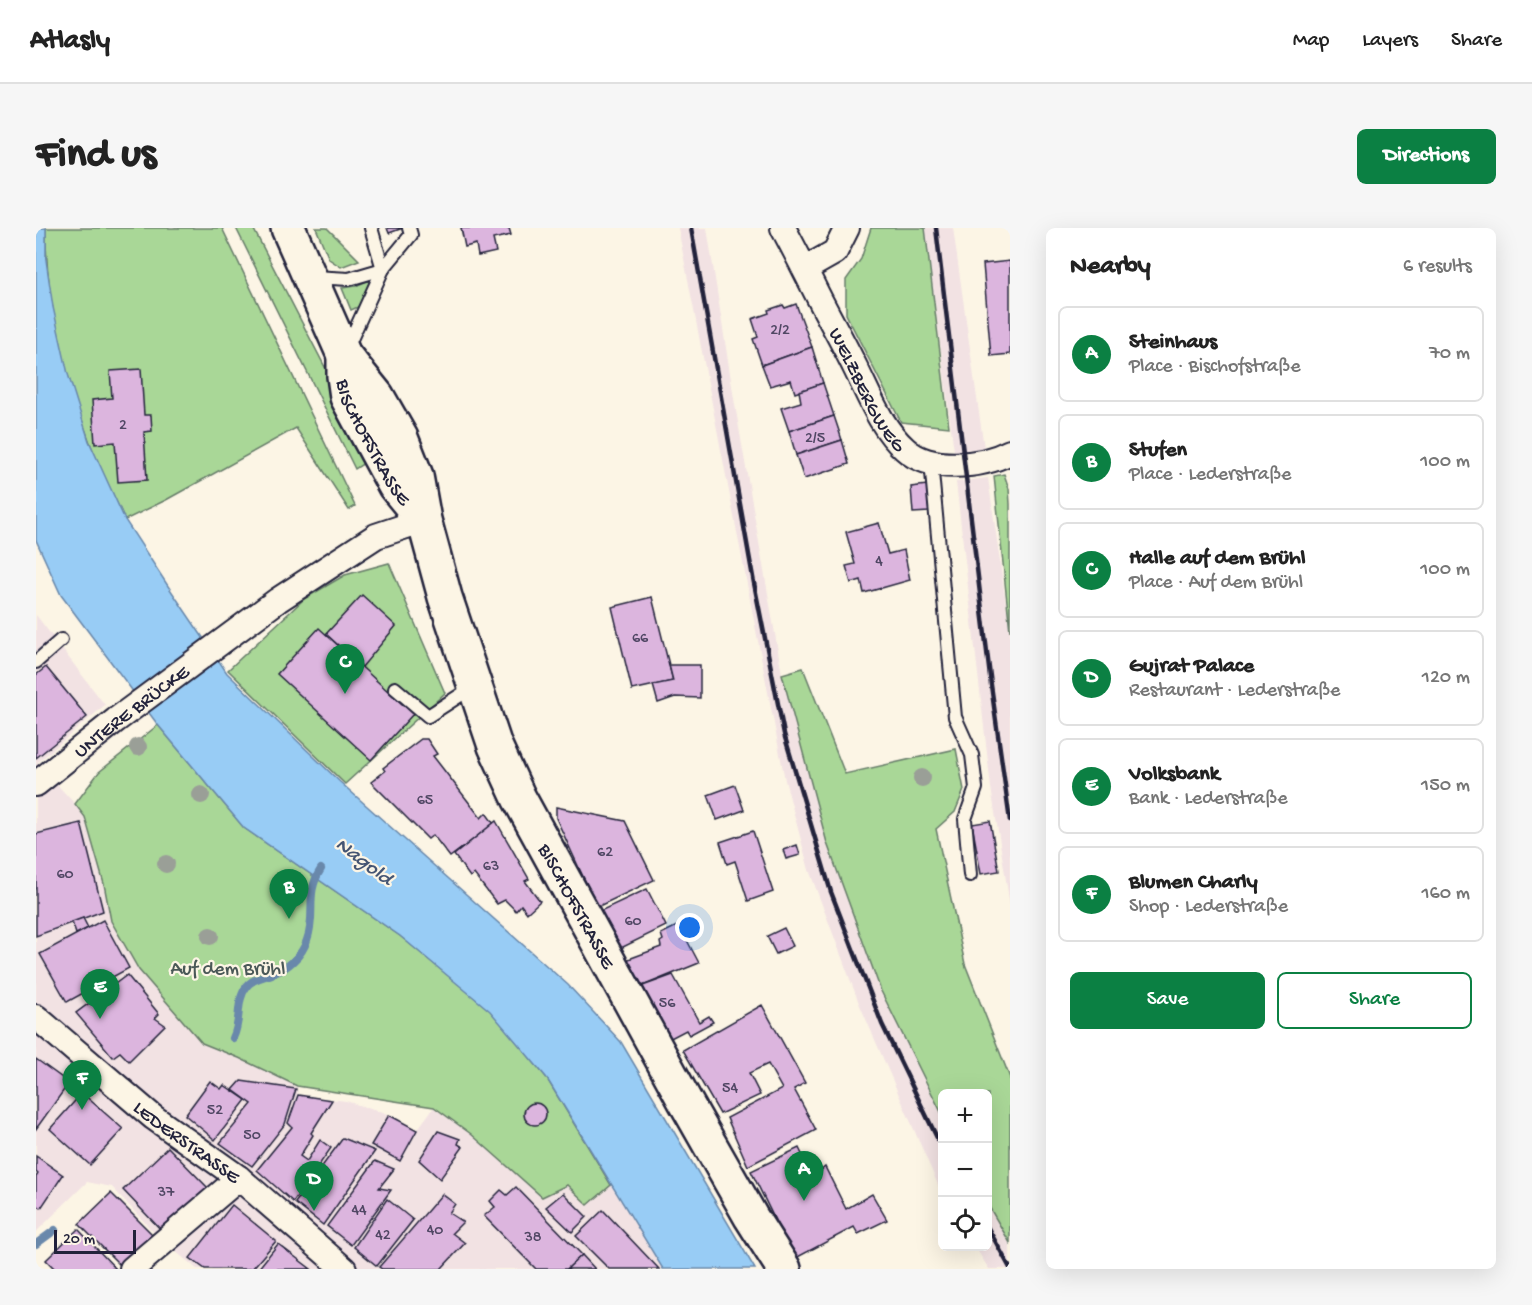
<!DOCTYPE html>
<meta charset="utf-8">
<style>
body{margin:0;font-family:"Gochi Hand",sans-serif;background:#f6f6f6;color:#222}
.controls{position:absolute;right:18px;bottom:18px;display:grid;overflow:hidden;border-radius:9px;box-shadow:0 6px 24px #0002}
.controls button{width:54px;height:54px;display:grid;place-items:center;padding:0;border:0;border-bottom:2px solid #e0e0e0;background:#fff;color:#222;font:30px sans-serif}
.scale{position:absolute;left:18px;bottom:15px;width:82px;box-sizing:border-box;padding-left:6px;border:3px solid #22223b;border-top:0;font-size:16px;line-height:21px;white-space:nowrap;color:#22223b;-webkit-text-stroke:4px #fcf5e5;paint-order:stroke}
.you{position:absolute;left:654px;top:700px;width:21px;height:21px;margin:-15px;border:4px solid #fff;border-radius:50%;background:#1a73e8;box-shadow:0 0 0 9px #1a73e833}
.badge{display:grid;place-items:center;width:39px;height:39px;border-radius:50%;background:#0b8043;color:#fff;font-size:20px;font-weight:700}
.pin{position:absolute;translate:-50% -50px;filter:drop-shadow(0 2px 3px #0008)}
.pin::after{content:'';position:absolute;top:32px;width:21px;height:18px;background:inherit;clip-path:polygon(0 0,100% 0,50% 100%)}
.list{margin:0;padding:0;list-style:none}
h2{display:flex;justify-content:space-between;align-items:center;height:78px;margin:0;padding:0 24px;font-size:26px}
h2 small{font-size:20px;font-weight:400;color:#767676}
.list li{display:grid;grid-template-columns:39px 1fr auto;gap:18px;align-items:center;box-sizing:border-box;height:96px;margin:0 12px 12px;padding:0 12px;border:2px solid #e0e0e0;border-radius:9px}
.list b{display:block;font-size:22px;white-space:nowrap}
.list p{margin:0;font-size:20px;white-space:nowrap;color:#767676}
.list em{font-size:20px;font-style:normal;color:#767676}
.actions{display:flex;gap:12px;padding:18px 24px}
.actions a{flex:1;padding:14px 0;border:2px solid #0b8043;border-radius:9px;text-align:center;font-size:21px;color:#0b8043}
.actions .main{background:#0b8043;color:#fff}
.icon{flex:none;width:33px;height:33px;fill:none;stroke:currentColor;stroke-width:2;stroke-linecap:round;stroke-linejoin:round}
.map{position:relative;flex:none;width:974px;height:1041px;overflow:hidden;border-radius:9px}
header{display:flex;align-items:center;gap:36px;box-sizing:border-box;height:84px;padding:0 30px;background:#fff;border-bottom:2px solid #e0e0e0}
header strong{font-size:28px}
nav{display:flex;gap:33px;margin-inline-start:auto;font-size:21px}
.intro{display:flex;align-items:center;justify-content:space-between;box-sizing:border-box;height:144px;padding:0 36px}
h1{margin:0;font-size:42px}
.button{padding:15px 27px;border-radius:9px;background:#0b8043;color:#fff;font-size:21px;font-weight:700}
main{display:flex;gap:36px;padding:0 36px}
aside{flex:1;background:#fff;border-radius:9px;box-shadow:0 6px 24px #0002}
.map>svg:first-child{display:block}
.built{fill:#f2e2e3}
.green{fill:#a9d797;stroke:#667c69;stroke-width:1.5}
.water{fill:#98ccf5;stroke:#6988ab;stroke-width:1.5}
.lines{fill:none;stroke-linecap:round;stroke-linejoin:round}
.stream{stroke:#6988ab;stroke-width:8}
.building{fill:#dcb5de;stroke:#22223b;stroke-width:1.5}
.lane-casing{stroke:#22223b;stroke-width:16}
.street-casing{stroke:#22223b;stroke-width:28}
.primary-casing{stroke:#22223b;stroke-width:38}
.lane{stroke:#fcf5e5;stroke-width:12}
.street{stroke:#fcf5e5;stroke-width:24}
.primary{stroke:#fcf5e5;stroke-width:33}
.rail{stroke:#22223b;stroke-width:4.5}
.tree{fill:#9a9f97}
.labels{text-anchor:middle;stroke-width:4.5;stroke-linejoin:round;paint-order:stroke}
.number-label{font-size:16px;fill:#504764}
.street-label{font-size:20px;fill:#22223b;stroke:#fcf5e5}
.park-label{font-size:20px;fill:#4a5857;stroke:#fcf5e5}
.water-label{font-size:21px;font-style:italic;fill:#455573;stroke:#fcf5e5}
</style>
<header>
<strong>Atlasly</strong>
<nav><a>Map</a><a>Layers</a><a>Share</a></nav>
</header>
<div class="intro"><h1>Find us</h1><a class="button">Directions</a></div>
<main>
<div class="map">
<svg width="974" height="1041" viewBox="0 0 974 1041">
<rect width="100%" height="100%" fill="#fcf5e5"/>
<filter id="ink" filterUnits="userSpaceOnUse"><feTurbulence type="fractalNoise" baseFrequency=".0167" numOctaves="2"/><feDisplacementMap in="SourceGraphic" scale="12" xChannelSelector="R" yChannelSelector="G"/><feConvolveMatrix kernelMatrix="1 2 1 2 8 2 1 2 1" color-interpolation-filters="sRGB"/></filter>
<g filter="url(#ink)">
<g class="built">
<polygon points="642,0 671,0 699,177 746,446 791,615 845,763 906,886 906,966 823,775 773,642 749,552"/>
<polygon points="889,0 917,0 948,220 918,223"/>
<polygon points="952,250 974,403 974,677 955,560 920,254"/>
<polygon points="0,387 69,477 1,535 39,576 49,589 68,656 75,693 103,742 166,815 203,830 261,858 262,867 310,873 353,887 381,902 398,879 435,906 531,957 552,977 575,957 627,1041 161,1041 122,1009 76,959 51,954 0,1004"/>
<polygon points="952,977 974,1015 974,1041 953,1041 939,1019 952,1018"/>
</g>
<g class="green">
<path d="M10,0H186L319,278L313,282L260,200L130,272L89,292C77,266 63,239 53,212C29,147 9,70 10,0Z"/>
<polygon points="200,0 217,0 336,230 319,241"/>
<polygon points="280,0 291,0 323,32 305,39 293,31"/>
<polygon points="835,0 889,0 913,199 865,194 810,86 810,52 825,31"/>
<polygon points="335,51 338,53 322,79 315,82 306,60 320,58"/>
<polygon points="968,246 973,261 974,276 974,403 958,248"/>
<polygon points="353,335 409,465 309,556 192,442 268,371 309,347"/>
<polygon points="767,440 809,546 920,521 928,562 919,584 900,601 929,736 974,850 974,1015 952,977 952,866 906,866 906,886 845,763 791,615 746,446"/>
<polygon points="122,497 208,600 364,708 454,782 510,849 575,957 552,977 531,957 506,969 435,906 398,879 261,858 203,830 166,815 103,742 75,693 68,656 49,589 39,576 63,544"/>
</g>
<polygon class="water" points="0,0 10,0 10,32 17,79 32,146 53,213 89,292 132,358 191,445 304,554 532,757 585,814 719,1041 627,1041 510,849 454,783 364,708 208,600 122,497 25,367 0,312"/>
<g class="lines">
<g class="stream">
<path d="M197,810C206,792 199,773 211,758C216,751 228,749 236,746C251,741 266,728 271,712C281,685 268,667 285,641"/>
<polyline points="0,1016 19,1002"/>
</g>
</g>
<g class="building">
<polygon points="351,0 367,0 353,5"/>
<polygon points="425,0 473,0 475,7 457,11 460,24 442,28 440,16 429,19"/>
<polygon points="974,33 974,126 955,128 947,36"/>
<polygon points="760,76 776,119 726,137 717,111 722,109 716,91 733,85 732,82 747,77 749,80"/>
<polygon points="776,119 787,155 759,165 755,152 734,158 726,137"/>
<polygon points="105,141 108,187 115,187 116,203 108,204 111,252 82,254 79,214 59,216 56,172 76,170 74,143"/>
<polygon points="787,155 798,188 753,203 745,180 765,174 763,163"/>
<polygon points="798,188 806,212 760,227 753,203"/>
<polygon points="806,212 813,236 768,251 760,227"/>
<polygon points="891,257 893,284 877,285 875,259"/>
<polygon points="843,295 852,326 868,322 874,352 828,365 825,352 815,355 810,338 819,336 810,304"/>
<polygon points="326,367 360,398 326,439 290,406"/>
<polygon points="616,369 637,453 596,462 576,379"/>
<polygon points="283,400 377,486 335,532 241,446"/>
<polygon points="633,437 664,437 664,470 639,469 622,475 617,457 637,453"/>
<polygon points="10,439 51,489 0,530 0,447"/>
<polygon points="385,511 391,511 401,526 397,528 445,590 450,585 458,596 414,629 397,607 392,611 335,554 349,543 347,540"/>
<polygon points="699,557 708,582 681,592 672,567"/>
<polygon points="520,579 589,593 618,652 561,679 520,590"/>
<polygon points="460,593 493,651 489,653 504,673 491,685 485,677 480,683 469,672 461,676 438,646 434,649 418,627"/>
<polygon points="954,593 963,643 945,646 936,596"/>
<polygon points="45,595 67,683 0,708 0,606"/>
<polygon points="717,603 737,664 712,673 699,633 691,636 684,614"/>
<polygon points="761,617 764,627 750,631 747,622"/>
<polygon points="611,661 630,698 583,721 564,683"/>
<polygon points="47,690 52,700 40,706 36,694"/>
<polygon points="67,692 93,740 31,774 4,726"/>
<polygon points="643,697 663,735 604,759 590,732 625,719 624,714 627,712 625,706"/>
<polygon points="748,700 757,718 740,726 731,708"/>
<polygon points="91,747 123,786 119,790 129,797 93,833 84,824 77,829 40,785"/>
<polygon points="637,747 663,794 673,788 677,794 653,807 650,802 631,812 604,759"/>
<polygon points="726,777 769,855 758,861 780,902 712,938 691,890 746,861 732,836 713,845 724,867 684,886 647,822"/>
<polygon points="0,831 33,855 0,901"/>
<polygon points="174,853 185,861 188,857 210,872 179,912 149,887"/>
<polygon points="205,853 260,861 249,896 216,938 184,915 216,876 197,862"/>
<polygon points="46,865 87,901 54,937 14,901"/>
<polygon points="262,867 296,872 275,905 277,907 264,928 271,933 284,912 295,920 257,974 221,942 256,899 252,895"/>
<circle cx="499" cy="886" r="11"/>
<polygon points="353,887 381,902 364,933 335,917"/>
<polygon points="402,903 424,911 422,916 427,919 404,951 383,932"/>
<polygon points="307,910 339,923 287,997 259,975"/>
<polygon points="132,919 173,961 127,1004 87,962"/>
<polygon points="763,920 777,949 789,939 810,981 836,966 851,992 822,1006 818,999 758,1031 715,943"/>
<polygon points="0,928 27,947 5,980 0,976 0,949 2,946 0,944"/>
<polygon points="339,933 358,941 343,960 355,962 315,1017 291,998"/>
<polygon points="480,959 546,1027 531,1041 500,1041 448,988 459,979 454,973 465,962 471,967"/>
<polygon points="75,965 117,1007 85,1038 43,996"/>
<polygon points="527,965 551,989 536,1004 510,979"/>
<polygon points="406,966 419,976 413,985 427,994 416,1005 429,1015 405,1041 346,1041 343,1039"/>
<polygon points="351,971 377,992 341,1038 318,1019"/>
<polygon points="196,977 240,1013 216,1041 169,1041 154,1030"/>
<polygon points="567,982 623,1041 573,1041 540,1008"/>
<polygon points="42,1001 80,1041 19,1041 10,1032"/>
<polygon points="242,1016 275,1041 222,1041"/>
<polygon points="546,1027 559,1041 531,1041"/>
</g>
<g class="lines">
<g class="lane-casing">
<g id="lane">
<polyline points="335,0 347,41"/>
<polyline points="278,49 313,51 347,41"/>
<polyline points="311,120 347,41 375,7 373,0"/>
<polyline points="895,234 919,489 936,527 940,560 929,591 934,647"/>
<polyline points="0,434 25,412"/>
<polyline points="359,460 392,488 437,459"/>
</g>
</g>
<g class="street-casing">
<g id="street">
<path id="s1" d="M747,0C759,22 770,44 781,66C793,90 807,114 819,139C833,167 845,200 869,221C894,244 945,239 974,224"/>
<polyline points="769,41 799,24 811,0"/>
<path id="s2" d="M0,556L80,492L242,372L340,308L388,292"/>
<path id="s3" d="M0,789L117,889L203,950L308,1041"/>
<polyline points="96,1041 203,950"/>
</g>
</g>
<g class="primary-casing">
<g id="primary">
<path id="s4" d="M252,0L308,127L341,168L365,210L380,248L388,292L409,369L459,518L483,570L649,873L715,989L748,1041"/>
<path id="s5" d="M308,127V148L311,169L359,258L387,292"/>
</g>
</g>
<use href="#lane" class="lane"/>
<use href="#street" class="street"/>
<use href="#primary" class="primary"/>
<g class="rail">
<polyline points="655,0 718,355 748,506 795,664 846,796 906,920"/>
<polyline points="900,0 955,457 974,593"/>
<polyline points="952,1000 974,1040"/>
</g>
</g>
<g class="tree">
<circle cx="102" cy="519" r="9"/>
<circle cx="886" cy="550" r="9"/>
<circle cx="165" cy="567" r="9"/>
<circle cx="130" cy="636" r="9"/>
<circle cx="174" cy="708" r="9"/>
</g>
</g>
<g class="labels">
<g class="number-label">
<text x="744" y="106">2/2</text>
<text x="87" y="201">2</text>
<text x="779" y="214">2/5</text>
<text x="843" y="337">4</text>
<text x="604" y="414">66</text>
<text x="389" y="576">65</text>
<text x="569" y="628">62</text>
<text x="455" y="642">63</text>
<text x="29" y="650">60</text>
<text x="597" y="697">60</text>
<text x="631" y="779">56</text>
<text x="694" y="864">54</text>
<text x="179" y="886">52</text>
<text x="216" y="911">50</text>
<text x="130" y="968">37</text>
<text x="323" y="986">44</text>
<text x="399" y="1006">40</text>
<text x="347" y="1011">42</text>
<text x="497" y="1013">38</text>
</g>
<g class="street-label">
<text dy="7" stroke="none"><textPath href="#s1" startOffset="182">WELZBERGWEG</textPath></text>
<text dy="7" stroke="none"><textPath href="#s5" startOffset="94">BISCHOFSTRASSE</textPath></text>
<text dy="7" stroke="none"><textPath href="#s2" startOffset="120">UNTERE BRÜCKE</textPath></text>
<text dy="7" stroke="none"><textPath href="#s4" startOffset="742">BISCHOFSTRASSE</textPath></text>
<text dy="7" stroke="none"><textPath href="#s3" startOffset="196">LEDERSTRASSE</textPath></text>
</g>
<g class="park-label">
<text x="192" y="746">Auf dem Brühl</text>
</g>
<g class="water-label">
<text transform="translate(329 632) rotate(37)" y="7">Nagold</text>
</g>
</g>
</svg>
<div class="controls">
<button>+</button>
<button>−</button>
<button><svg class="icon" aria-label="locate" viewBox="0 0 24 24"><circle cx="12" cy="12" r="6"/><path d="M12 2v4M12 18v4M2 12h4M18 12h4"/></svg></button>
</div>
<div class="scale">20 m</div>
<div class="you"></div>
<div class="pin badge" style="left:768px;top:973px">A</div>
<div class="pin badge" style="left:253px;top:691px">B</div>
<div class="pin badge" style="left:309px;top:466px">C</div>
<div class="pin badge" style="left:278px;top:983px">D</div>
<div class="pin badge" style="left:64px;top:791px">E</div>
<div class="pin badge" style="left:46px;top:882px">F</div>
</div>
<aside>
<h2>Nearby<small>6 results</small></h2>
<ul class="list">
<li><span class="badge">A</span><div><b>Steinhaus</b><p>Place · Bischofstraße</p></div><em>70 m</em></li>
<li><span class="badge">B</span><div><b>Stufen</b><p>Place · Lederstraße</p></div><em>100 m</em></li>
<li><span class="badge">C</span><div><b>Halle auf dem Brühl</b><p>Place · Auf dem Brühl</p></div><em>100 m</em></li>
<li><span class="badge">D</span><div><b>Gujrat Palace</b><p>Restaurant · Lederstraße</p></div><em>120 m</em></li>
<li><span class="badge">E</span><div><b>Volksbank</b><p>Bank · Lederstraße</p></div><em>150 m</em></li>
<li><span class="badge">F</span><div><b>Blumen Charly</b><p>Shop · Lederstraße</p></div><em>160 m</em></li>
</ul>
<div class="actions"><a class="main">Save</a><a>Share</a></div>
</aside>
</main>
